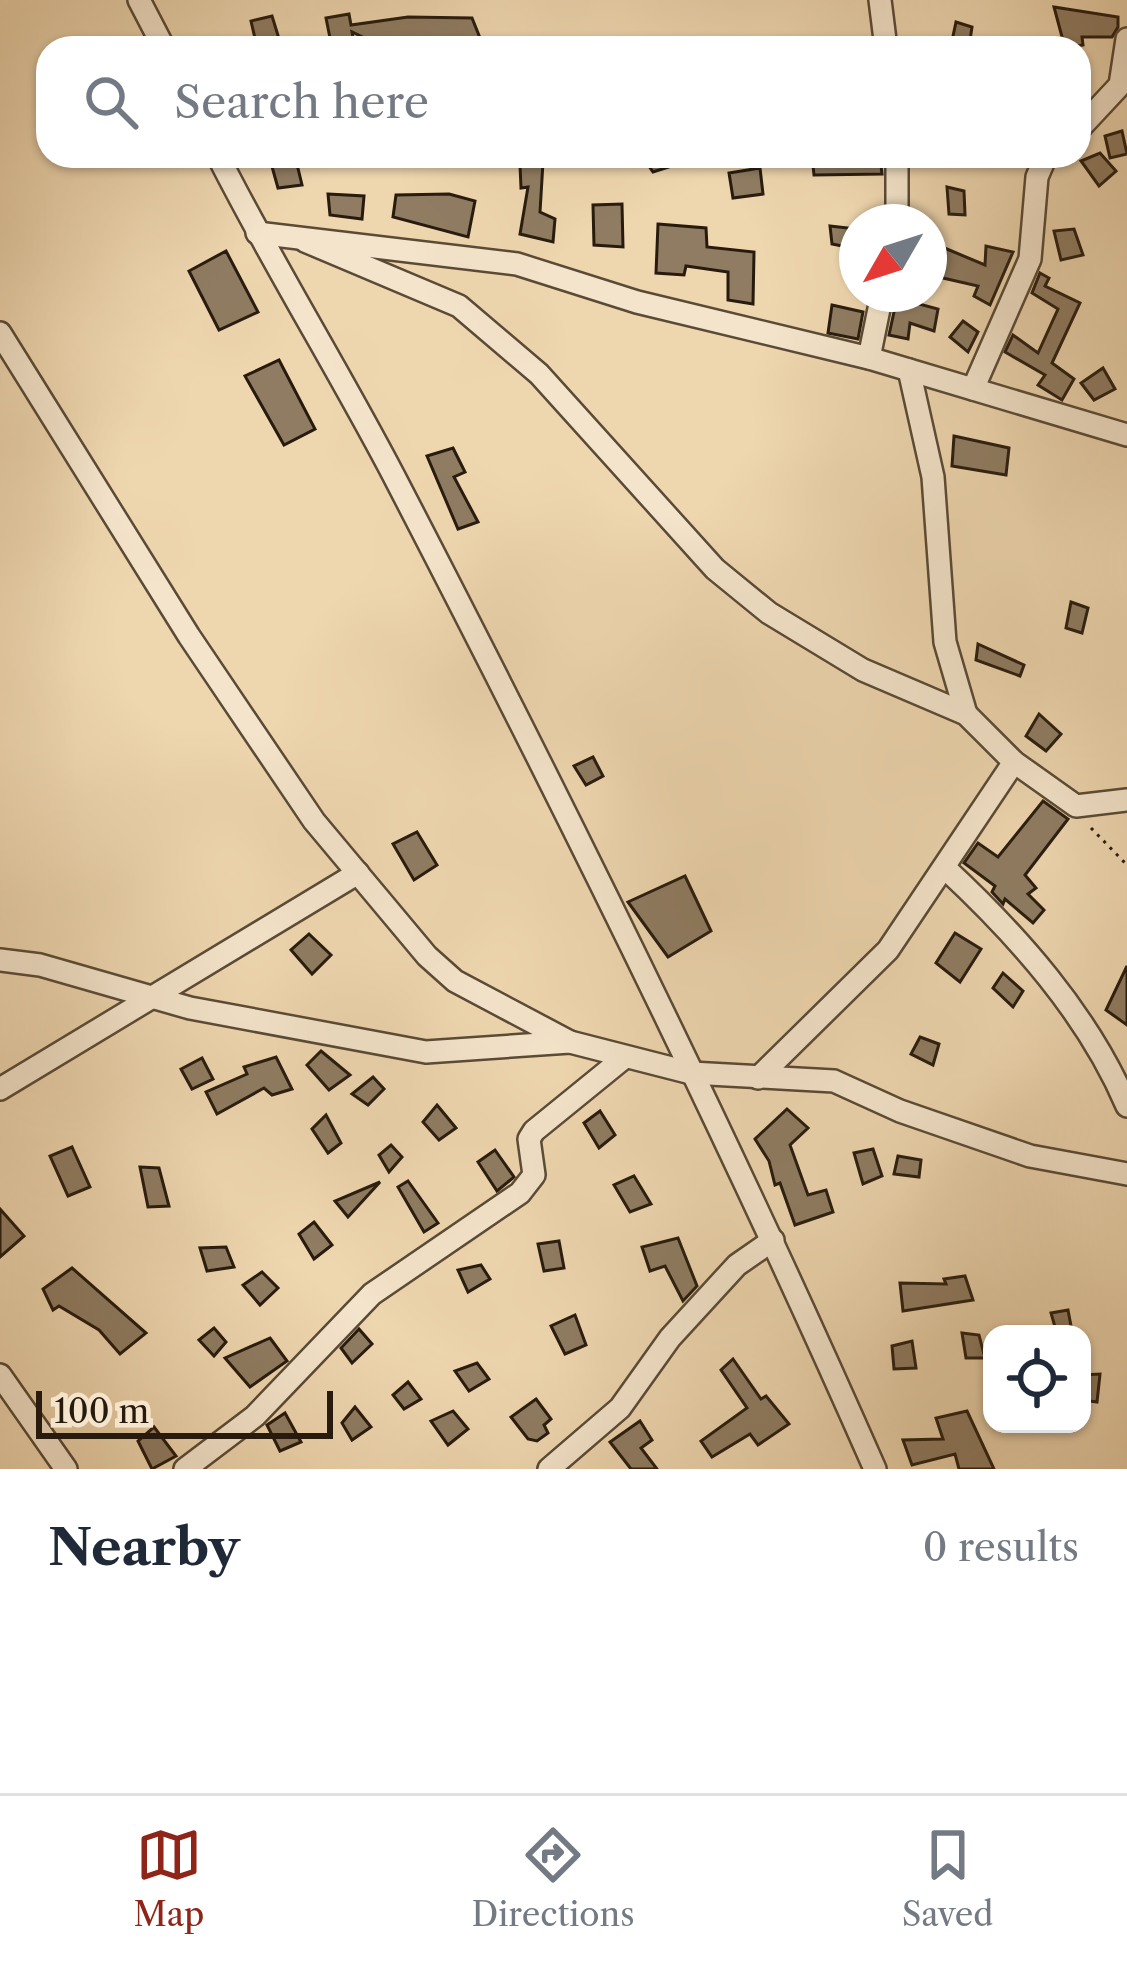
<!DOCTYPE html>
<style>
body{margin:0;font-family:"Libre Caslon Text",serif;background:#f6f6f7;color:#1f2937}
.controls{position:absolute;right:36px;bottom:36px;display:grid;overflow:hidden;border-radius:24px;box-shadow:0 3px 9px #0004}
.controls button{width:108px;height:108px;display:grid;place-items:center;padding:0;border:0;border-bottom:3px solid #e0e1e3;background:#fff;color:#1f2937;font:60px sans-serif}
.compass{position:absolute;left:839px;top:204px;width:108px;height:108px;border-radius:50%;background:#fff;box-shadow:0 3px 9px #0004;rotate:231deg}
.scale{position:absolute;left:36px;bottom:30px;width:297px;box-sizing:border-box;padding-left:12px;border:6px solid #281b0e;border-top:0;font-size:33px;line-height:42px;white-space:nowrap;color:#281b0e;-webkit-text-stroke:9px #f4e4cb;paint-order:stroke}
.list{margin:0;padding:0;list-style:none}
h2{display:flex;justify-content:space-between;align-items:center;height:156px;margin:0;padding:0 48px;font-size:51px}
h2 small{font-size:39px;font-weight:400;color:#747a83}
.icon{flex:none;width:66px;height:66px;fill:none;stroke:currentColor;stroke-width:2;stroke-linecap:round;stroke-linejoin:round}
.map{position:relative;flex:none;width:1127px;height:1469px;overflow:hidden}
.search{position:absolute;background:#fff;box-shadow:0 3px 9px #0004;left:36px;right:36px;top:36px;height:132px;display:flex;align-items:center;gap:30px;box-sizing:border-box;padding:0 42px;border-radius:36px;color:#747a83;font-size:45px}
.sheet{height:324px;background:#fff}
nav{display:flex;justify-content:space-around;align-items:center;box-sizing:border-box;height:168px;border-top:3px solid #e0e1e3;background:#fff;font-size:33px;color:#747a83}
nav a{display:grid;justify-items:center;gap:6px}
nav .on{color:#8f2418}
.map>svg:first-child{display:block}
.building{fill:#8f7c62;stroke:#281b0e;stroke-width:3}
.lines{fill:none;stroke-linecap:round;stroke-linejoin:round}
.street-casing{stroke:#5a4a36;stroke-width:26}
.path{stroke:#281b0e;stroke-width:3;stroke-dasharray:3 6;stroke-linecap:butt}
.street{stroke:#f4e4cb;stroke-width:21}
</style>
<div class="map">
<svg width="1127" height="1469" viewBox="0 0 1127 1469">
<rect width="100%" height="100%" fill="#eed6af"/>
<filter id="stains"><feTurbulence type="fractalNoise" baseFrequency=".00167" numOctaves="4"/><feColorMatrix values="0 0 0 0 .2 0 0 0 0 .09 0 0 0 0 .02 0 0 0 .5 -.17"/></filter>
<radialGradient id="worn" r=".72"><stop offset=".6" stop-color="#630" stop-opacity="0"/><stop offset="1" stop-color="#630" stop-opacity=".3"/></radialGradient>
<g class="building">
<polygon points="1054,7 1118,17 1118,27 1112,37 1082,37 1083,45 1065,48"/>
<polygon points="349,14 351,25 408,17 472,18 480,38 450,40 451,48 385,48 352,32 355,48 332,48 326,18"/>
<polygon points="272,16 280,42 257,47 251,21"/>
<polygon points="956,22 972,27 969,47 952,41"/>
<polygon points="1122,131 1127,154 1110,158 1105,136"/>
<polygon points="1100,153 1116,171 1099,186 1081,161"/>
<polygon points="269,156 295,156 302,185 278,188"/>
<polygon points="642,156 693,156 694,159 653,172"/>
<polygon points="812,156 880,156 882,174 814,175"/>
<polygon points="533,161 543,162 540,212 555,219 553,242 520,234 528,187 521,188 520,165 532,166"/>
<polygon points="760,168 763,194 733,198 729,173"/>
<polygon points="947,187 964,191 965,215 949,214"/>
<polygon points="328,194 364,196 362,219 330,215"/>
<polygon points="449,194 475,201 468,237 393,217 396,195"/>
<polygon points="622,204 623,247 594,245 593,205"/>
<polygon points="658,224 706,228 707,247 754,252 753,304 728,300 728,272 686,266 684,275 656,273"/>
<polygon points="830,226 857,229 857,249 832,244"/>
<polygon points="1074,229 1083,255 1061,260 1054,231"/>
<polygon points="935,244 985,265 986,246 1013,252 990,305 974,296 978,286 930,275"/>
<polygon points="226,251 258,312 219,330 189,271"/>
<polygon points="1040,273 1049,278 1045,286 1080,303 1052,363 1074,379 1062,400 1038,385 1045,375 1005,352 1013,335 1038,353 1058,309 1032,293"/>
<polygon points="897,298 938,309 934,331 910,323 908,339 889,335"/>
<polygon points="832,305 863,312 858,339 828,333"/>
<polygon points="963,321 978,332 968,352 950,337"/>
<polygon points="279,360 315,429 284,445 245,376"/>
<polygon points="1103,368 1115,389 1094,400 1081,383"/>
<polygon points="954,436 1009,448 1006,475 952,466"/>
<polygon points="453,448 465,472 454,477 478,522 458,529 427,456"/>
<polygon points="1071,602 1088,608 1082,633 1066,628"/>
<polygon points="978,644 1024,665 1020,676 976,660"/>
<polygon points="1039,714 1061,734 1046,751 1026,736"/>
<polygon points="593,757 603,776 586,785 574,766"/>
<polygon points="1043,801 1068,819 1025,875 1036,888 1028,894 1044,910 1033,923 1005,899 1003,904 992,892 995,886 964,863 978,843 998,857"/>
<polygon points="417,832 437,865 414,880 393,844"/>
<polygon points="685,876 711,931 668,957 628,902"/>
<polygon points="955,933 981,949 960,982 936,963"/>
<polygon points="309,934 331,955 312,974 291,950"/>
<polygon points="1127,966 1127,1025 1106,1010"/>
<polygon points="1003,973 1023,991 1013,1007 993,988"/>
<polygon points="920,1037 939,1044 933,1065 911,1054"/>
<polygon points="321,1051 350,1075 329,1090 307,1065"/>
<polygon points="276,1057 292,1089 272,1095 264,1088 217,1114 206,1092 247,1074 244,1067"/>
<polygon points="202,1058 213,1079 192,1089 181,1069"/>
<polygon points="373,1077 384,1089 368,1105 352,1094"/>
<polygon points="437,1105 456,1128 439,1140 423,1122"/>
<polygon points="787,1109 808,1128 790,1145 808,1195 826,1190 833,1212 795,1225 780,1183 775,1185 769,1161 755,1139"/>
<polygon points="600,1111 615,1135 599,1148 584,1123"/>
<polygon points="326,1115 341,1143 328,1153 312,1129"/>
<polygon points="391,1145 402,1157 389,1172 379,1155"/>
<polygon points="72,1147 90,1187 68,1196 50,1156"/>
<polygon points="873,1149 882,1176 863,1184 854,1153"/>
<polygon points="495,1150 514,1177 497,1191 478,1162"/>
<polygon points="898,1156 921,1160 919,1177 894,1174"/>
<polygon points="140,1167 159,1168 169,1206 148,1207"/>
<polygon points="634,1176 651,1204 630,1212 614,1185"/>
<polygon points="408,1181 438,1223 424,1232 398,1187"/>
<polygon points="380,1182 348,1217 335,1201"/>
<polygon points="0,1209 24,1236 0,1257"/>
<polygon points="314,1222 332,1245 314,1259 299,1234"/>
<polygon points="678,1238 697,1286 683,1301 665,1266 650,1271 642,1247"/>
<polygon points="559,1241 564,1268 544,1271 538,1244"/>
<polygon points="226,1247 234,1267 207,1271 200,1248"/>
<polygon points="481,1265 490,1279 468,1292 458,1270"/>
<polygon points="72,1268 146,1333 120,1354 99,1330 59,1306 53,1310 43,1289"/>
<polygon points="262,1272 278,1288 260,1305 243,1285"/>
<polygon points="965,1276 973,1300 903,1311 900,1283 946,1284 944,1279"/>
<polygon points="1068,1310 1072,1331 1057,1334 1051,1313"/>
<polygon points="575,1315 586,1345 565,1354 551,1326"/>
<polygon points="214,1328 226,1342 214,1356 199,1340"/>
<polygon points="359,1329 372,1344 352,1363 341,1348"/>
<polygon points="962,1333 979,1335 985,1358 966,1358"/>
<polygon points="270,1338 287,1361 250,1387 225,1358"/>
<polygon points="912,1341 916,1368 894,1369 892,1346"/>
<polygon points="733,1359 761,1399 766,1396 789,1424 758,1445 750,1434 712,1457 701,1441 747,1408 721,1370"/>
<polygon points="477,1363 489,1379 469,1391 455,1371"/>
<polygon points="1100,1374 1097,1402 1082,1400 1082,1375"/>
<polygon points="408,1382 421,1399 404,1409 393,1395"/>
<polygon points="536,1399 551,1419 544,1425 548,1433 537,1441 528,1439 511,1417"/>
<polygon points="355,1407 371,1427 352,1440 342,1423"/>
<polygon points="453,1411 468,1429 448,1445 431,1421"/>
<polygon points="967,1411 994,1469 959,1469 955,1454 912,1465 903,1440 943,1439 936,1418"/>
<polygon points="285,1413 301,1442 280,1451 267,1425"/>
<polygon points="640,1421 652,1440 641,1448 657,1469 631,1469 610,1442"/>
<polygon points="154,1427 176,1456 152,1469 138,1441"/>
</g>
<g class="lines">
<g class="street-casing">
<g id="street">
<polyline points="139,0 164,48"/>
<polyline points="880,0 886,48"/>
<polyline points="1079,129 1120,85 1127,39"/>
<path d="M218,156C274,267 340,372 397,482C565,806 728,1135 875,1469"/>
<polyline points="897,222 897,156"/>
<polyline points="257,233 517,264 637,302 869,358 1127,435"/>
<polyline points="305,241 459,306 539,374 715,569 769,613 863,670 966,714 1014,762 1076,806 1127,800"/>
<polyline points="0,333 189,636 314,821 427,956 455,981 570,1042"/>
<polyline points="869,358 882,294"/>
<polyline points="909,370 933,477 945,642 966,714"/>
<polyline points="973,389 1030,259 1037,177 1046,156"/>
<path d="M945,868C1017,935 1088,1014 1127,1106"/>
<polyline points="0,960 40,965 190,1008 426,1052 570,1042 691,1073 834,1081 900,1111 1030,1156 1127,1174"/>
<polyline points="758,1078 888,950 1014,762"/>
<polyline points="0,1089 358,873"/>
<polyline points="0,1375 66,1469"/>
<polyline points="185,1469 255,1416 372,1294 520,1193 534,1175 529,1139 534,1131 625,1057"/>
<polyline points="549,1469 620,1408 670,1338 737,1265 773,1240"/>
</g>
</g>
<polyline class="path" points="1091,828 1127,865"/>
<use href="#street" class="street"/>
</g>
<rect width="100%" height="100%" filter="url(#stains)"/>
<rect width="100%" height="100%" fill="url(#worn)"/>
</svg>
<div class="controls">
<button><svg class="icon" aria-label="locate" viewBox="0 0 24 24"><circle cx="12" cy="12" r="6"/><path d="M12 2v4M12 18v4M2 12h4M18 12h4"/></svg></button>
</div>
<svg class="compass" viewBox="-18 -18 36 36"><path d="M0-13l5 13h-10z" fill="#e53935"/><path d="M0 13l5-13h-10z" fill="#747a83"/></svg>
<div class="scale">100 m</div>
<div class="search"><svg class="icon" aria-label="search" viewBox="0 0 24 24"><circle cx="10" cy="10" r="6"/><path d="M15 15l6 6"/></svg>Search here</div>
</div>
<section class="sheet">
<h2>Nearby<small>0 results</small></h2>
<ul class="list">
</ul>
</section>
<nav>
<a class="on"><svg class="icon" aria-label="map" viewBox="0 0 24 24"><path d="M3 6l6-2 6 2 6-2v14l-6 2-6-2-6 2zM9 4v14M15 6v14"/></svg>Map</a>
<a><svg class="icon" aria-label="directions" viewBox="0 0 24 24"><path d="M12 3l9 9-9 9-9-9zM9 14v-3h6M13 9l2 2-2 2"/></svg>Directions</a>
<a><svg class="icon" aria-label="saved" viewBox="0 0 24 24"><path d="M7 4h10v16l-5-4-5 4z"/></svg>Saved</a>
</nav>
